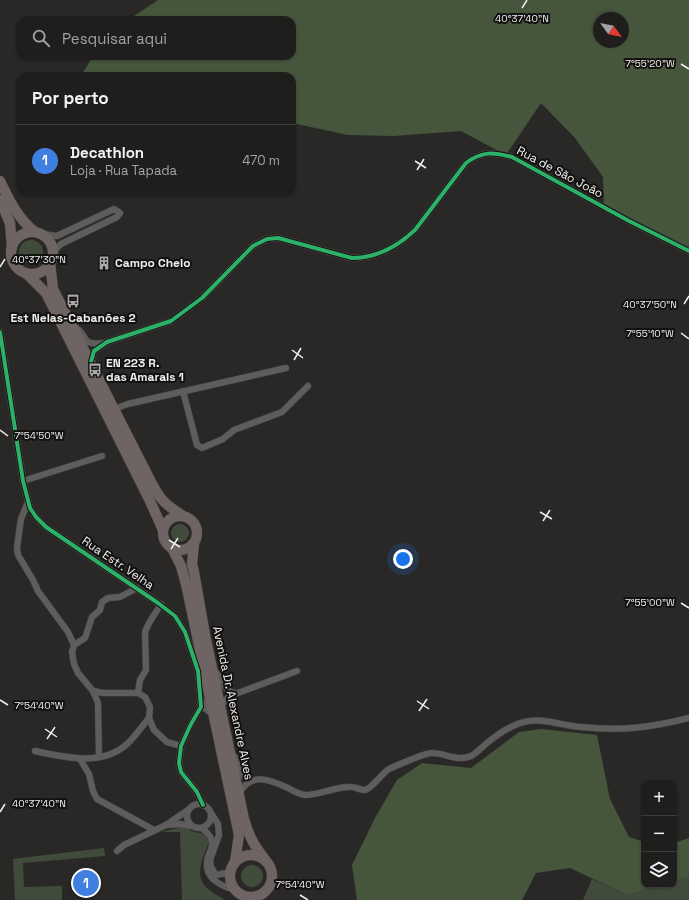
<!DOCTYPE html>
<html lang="pt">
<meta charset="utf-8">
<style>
body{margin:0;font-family:"Space Grotesk",sans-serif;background:#282726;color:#f1f3f6}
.controls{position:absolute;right:12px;bottom:12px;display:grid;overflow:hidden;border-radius:8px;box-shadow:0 1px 3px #0004}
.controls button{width:36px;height:36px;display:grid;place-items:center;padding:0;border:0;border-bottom:1px solid #3d3c3b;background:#201e1d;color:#f1f3f6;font:20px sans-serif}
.compass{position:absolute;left:593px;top:12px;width:36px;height:36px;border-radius:50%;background:#201e1d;box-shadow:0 1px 3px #0004;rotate:123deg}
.you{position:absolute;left:403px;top:559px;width:14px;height:14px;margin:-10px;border:3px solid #fff;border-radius:50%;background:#1a73e8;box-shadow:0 0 0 6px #1a73e833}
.badge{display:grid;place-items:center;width:26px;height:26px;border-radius:50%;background:#8c9099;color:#fff;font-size:13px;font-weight:700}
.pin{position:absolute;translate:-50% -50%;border:2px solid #fff;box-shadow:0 1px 4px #0006}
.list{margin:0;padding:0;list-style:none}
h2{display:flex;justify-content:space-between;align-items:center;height:52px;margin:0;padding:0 16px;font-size:17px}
h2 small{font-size:13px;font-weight:400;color:#a2a2a4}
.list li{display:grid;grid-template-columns:26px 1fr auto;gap:12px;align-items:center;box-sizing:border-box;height:72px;padding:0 16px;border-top:1px solid #3d3c3b}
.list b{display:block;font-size:15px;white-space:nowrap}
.list p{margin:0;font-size:13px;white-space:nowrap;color:#a2a2a4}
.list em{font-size:13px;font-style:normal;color:#a2a2a4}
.icon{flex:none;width:22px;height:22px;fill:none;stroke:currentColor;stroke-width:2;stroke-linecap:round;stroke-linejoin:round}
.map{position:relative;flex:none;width:689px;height:900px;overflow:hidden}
.search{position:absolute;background:#201e1d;box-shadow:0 1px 3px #0004;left:16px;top:16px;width:280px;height:44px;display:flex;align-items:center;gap:10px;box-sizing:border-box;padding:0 14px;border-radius:12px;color:#a2a2a4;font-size:15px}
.panel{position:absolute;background:#201e1d;box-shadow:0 1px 3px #0004;left:16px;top:72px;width:280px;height:124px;border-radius:12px}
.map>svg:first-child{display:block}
.green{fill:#404b3c}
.forest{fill:#45563d;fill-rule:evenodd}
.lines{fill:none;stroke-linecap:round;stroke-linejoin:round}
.minor-casing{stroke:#474544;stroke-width:7}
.primary-casing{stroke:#474544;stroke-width:11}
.minor{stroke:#5e5d5c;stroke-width:6}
.primary{stroke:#6d6463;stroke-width:10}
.cycleway-casing{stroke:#121110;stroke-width:6}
.cycleway{stroke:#2db169;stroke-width:4}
.ticks{fill:none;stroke:#f0eeed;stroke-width:1.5}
.labels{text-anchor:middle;stroke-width:4;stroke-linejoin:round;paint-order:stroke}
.street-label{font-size:12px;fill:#f0eeed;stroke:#121110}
.poi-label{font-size:12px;font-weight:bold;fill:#f0eeed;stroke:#121110;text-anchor:start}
.ticks-label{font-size:10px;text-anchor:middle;fill:#f0eeed;stroke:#121110;stroke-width:4;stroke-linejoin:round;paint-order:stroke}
</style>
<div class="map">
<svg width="689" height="900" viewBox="0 0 689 900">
<rect width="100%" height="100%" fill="#2a2827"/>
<g class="green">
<circle cx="31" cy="252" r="12"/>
<circle cx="180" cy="533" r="9"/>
<path d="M177,828H188L191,831L203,834L209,841C205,855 193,874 206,887C211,892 219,896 225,900H182L180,832H161Z"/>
<polygon points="104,848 105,856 23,863 24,887 62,886 62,900 15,900 13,859"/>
<circle cx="252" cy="876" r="11"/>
<polygon points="689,877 689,900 583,900 592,879 627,895 661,885 674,885 674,881"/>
</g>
<g class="forest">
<path d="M158,0H689V251L604,208L603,177L575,138L541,103L506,155L461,131L394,136L348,135L292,123V76H81L93,56H292V20H128ZM599,18H623V42H599Z"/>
<polygon points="541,729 597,735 610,799 629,837 644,842 644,885 661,885 627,895 570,868 536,873 522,900 357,900 352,865 376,816 397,780 422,763 471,768 519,732"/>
<polygon points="689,838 689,877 674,881 674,843"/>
</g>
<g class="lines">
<g class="minor-casing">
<g id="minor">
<polyline points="42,234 57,236 114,209 120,213 117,217 61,244 56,249 52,255"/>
<path d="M73,326C90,334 77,346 105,343"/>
<polyline points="0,332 23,481 30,508 36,517 46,527 158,603 175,616 185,632 198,671 201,707 191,724 185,737 181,746 179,763 181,772 197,792 203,805"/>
<path d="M91,362L94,351L107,342L171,321L202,298L253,246L267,239L278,238L352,258C376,258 398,246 415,230L466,163C482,151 493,152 512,157L629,221L689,251"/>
<polyline points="183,391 197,445 202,448 223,439 234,430 282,412 308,386"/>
<polyline points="114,409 128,404 286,368"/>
<polyline points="23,481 102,456"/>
<polyline points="28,502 21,519 17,547 18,555 33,580 38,591 68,632 74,645"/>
<path d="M214,670C216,673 219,675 221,678C227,688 223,691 236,693"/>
<polyline points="93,691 103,693 138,693 145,697 150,707 149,718 154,730 167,742 181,746"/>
<polyline points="138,693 140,680 146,670 145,632 149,623 161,604"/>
<polyline points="209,696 206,704 201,707 206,709 213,715"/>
<polyline points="221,708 224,701 230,696 297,671"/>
<path d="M35,751C64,757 102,767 127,744C135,737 142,726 149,718"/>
<path d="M231,753C233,756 236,758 238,761C243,771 238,776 252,780"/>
<polyline points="99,757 98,703 93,691 78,673 74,664 72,652 74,645 85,638 92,617 100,610 102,602 108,598 120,597 137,588"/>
<polyline points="80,759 89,774 93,791 97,799 154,830"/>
<path d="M239,794C250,772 269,779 288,788C293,791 299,794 305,795C320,795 334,787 349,787C354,786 359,790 364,790C371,790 382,773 389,769C399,765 423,753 432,753C445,753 458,762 471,756C477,753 482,747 487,743C497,735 511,725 524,722C542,717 563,726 581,727C621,731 650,728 689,718"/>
<circle cx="199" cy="816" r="12"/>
<polyline points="211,813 218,824 219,835 210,860 211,867 216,875 231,872"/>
<polyline points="166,825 180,824 190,826"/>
<path d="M202,828C207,833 212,836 212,844C212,850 207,856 207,862C205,879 221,886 235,890"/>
<polyline points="117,851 124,845 166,825 188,810"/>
</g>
</g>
<g class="primary-casing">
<g id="primary">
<path d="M0,181C9,200 18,219 35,232"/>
<polyline points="0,200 10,223 12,248"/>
<circle cx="32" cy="253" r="21"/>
<path d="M50,263L53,289L151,482C161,501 165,504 183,516"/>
<polyline points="26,273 46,293 150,501 163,530"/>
<circle cx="180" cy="533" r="17"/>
<path d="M194,543L192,564L194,572L205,635L244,819C249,837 255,847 267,862"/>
<polyline points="172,548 181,566 186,584 239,835 235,862"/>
<circle cx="251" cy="876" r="21"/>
</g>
</g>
<use href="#minor" class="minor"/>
<use href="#primary" class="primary"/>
<g class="cycleway-casing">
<g id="cycleway">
<polyline points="0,332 23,481 30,508 36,517 46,527 158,603 175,616 185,632 198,671 201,707 191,724 185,737 181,746 179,763 181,772 197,792 203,805"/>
<path d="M91,362L94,351L107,342L171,321L202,298L253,246L267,239L278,238L352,258C376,258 398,246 415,230L466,163C482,151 493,152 512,157L629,221L689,251"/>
</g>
</g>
<use href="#cycleway" class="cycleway"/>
</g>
<path class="ticks" d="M522,8L527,0M681,64L689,69M415,161L426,168M417,170L424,159M0,267L5,259M684,304L689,296M681,333L689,339M292,350L303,358M294,360L301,348M0,430L8,436M540,512L552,519M543,521L550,510M169,540L180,547M171,549L178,538M681,603L689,608M0,700L8,705M417,701L429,709M419,711L427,699M45,729L57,737M47,739L55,727M0,812L5,804M300,895L308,900"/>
<defs>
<g id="building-bare" transform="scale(1.08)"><path d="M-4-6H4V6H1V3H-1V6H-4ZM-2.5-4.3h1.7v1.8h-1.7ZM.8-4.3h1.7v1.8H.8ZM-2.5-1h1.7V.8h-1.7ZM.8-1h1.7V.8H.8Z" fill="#aba9a8" stroke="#121110" stroke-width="2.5" paint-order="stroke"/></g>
<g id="bus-bare" transform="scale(1.08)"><path d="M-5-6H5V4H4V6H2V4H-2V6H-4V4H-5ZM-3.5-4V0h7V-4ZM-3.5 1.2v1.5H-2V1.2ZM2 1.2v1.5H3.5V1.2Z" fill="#aba9a8" stroke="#121110" stroke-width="2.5" paint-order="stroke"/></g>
</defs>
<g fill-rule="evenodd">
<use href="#building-bare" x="104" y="263"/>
<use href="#bus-bare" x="73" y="301"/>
<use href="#bus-bare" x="95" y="370"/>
</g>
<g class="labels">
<g class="street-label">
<text transform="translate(560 172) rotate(28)" y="4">Rua de São João</text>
<text transform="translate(118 563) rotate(34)" y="4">Rua Estr. Velha</text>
<text transform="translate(233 703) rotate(78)" y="4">Avenida Dr. Alexandre Alves</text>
</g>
<g class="poi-label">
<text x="115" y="267">Campo Cheio</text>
<text x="73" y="322" text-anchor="middle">Est Nelas-Cabanões 2</text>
<text x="106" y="367">EN 223 R.<tspan x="106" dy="14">das Amarais 1</tspan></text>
</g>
</g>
<g class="ticks-label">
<text x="522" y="22">40°37'40"N</text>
<text x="650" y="67">7°55'20"W</text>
<text x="39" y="263">40°37'30"N</text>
<text x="650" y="308">40°37'50"N</text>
<text x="650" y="337">7°55'10"W</text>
<text x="39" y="439">7°54'50"W</text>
<text x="650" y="606">7°55'00"W</text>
<text x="39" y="709">7°54'40"W</text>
<text x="39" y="807">40°37'40"N</text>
<text x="300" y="888">7°54'40"W</text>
</g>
</svg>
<div class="controls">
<button>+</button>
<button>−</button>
<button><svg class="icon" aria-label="layers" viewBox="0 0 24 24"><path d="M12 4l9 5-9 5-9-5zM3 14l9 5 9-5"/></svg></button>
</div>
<svg class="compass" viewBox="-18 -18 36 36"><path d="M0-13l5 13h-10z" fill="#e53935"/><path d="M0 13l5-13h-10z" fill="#a2a2a4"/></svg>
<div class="you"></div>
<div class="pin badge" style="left:86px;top:883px;background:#3f7fe0">1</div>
<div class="search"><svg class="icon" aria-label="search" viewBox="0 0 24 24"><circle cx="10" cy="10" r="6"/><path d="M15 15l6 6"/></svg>Pesquisar aqui</div>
<section class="panel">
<h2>Por perto<small></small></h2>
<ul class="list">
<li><span class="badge" style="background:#3f7fe0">1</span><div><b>Decathlon</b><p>Loja · Rua Tapada</p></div><em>470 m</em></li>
</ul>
</section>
</div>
